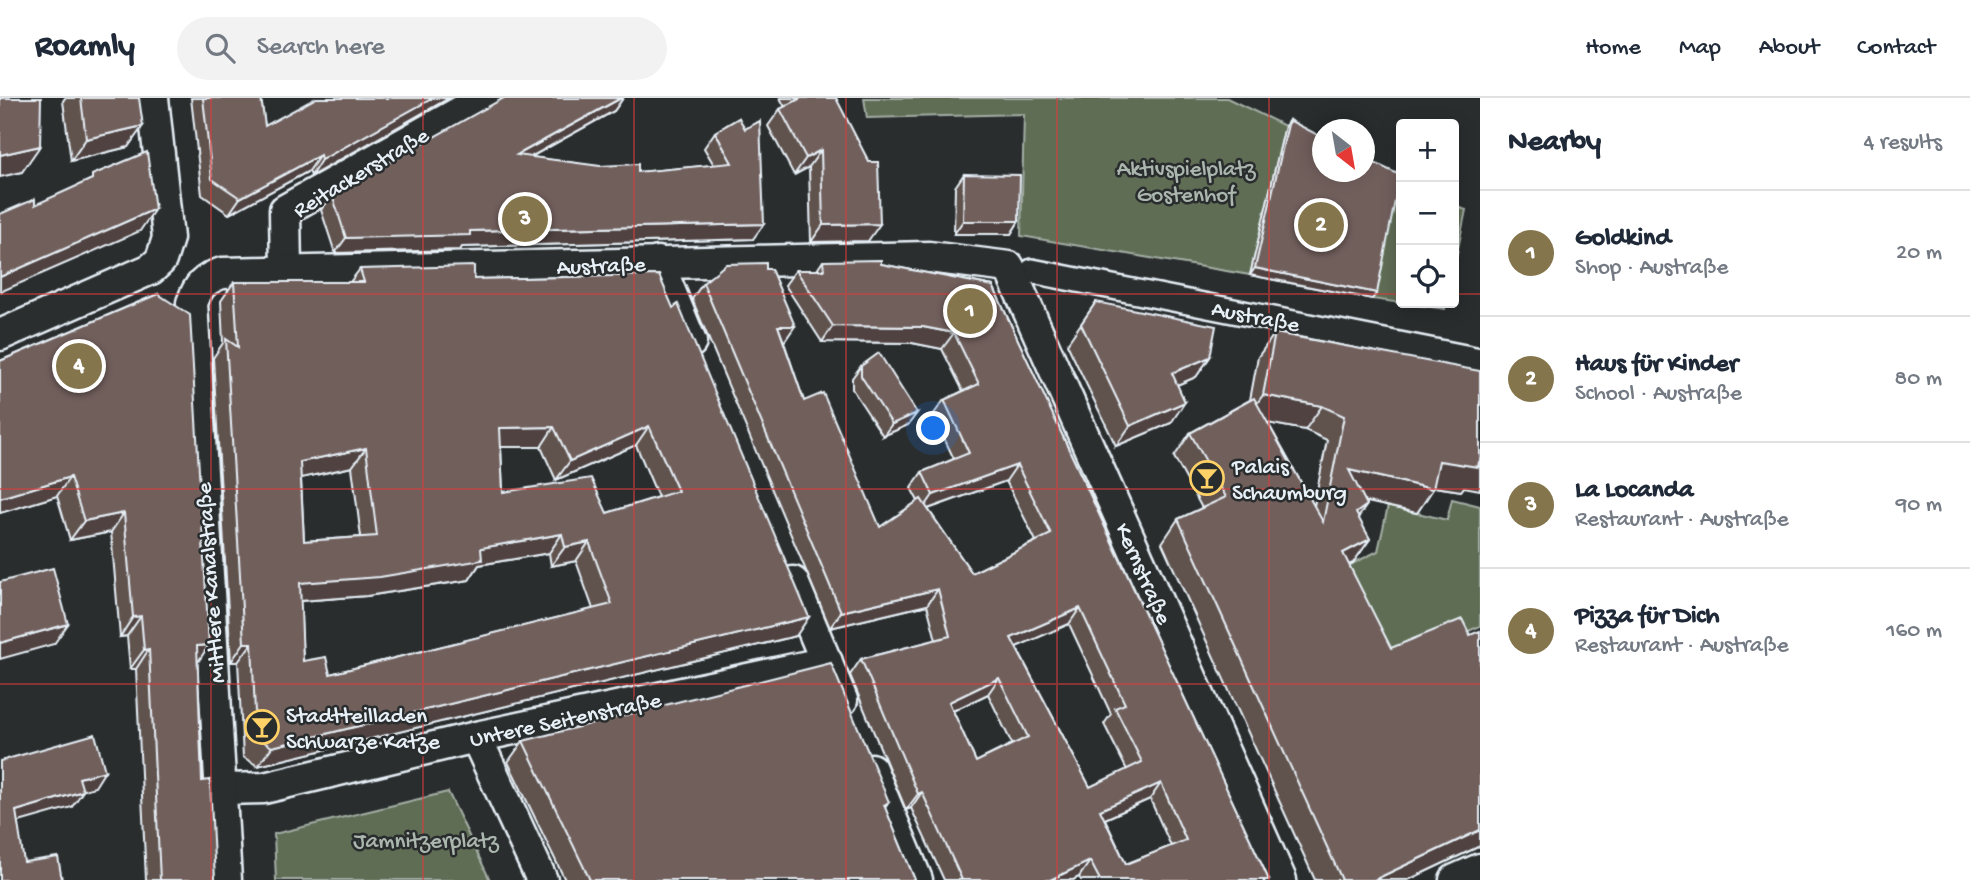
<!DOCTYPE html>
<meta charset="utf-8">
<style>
body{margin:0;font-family:"Gochi Hand",sans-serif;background:#f2f2f3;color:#1f2937}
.controls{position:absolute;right:21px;top:21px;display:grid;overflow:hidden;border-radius:7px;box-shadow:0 4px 18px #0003}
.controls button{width:63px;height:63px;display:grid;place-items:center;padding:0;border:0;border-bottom:2px solid #e0e1e3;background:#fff;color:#1f2937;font:35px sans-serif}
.compass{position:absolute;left:1312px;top:21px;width:63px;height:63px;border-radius:50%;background:#fff;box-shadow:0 4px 18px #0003;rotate:149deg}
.you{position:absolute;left:934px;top:331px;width:24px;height:24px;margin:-18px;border:5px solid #fff;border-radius:50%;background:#1a73e8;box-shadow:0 0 0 10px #1a73e833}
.badge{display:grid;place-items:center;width:46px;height:46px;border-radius:50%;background:#84754c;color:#fff;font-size:23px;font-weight:700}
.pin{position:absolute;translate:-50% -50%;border:4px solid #fff;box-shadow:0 2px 7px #0006}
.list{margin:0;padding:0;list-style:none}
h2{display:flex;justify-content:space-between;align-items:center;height:91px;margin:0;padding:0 28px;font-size:30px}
h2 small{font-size:23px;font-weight:400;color:#747a83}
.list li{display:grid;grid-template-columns:46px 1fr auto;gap:21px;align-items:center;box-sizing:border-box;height:126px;padding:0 28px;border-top:2px solid #e0e1e3}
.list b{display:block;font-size:26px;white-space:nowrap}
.list p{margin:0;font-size:23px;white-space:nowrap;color:#747a83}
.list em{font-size:23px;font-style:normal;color:#747a83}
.icon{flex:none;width:38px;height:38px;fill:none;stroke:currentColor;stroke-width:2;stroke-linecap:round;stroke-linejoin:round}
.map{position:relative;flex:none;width:1480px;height:782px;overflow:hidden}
header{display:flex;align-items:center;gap:42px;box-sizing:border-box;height:98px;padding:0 35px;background:#fff;border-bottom:2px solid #e0e1e3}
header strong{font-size:33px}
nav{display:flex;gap:38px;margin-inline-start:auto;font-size:24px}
.search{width:490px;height:63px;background:#f2f2f3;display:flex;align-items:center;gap:18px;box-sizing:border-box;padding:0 24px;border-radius:38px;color:#747a83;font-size:26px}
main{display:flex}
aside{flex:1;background:#fff}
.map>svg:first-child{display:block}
.green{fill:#606d54;stroke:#a4afa6;stroke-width:2}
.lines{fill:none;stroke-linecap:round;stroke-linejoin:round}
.pedestrian-casing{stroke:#e8f1f8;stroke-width:28}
.minor-casing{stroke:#e8f1f8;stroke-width:35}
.pedestrian{stroke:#2a2d2e;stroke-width:23}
.minor{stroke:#2a2d2e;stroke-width:30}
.wall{fill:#61524e;stroke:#e8f1f8;stroke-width:2;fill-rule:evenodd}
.shaded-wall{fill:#4f4240;stroke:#e8f1f8;stroke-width:2}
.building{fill:#715f5b;stroke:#e8f1f8;stroke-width:2;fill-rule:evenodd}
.grid{fill:none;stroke:#d83c3d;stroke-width:2;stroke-opacity:0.55}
.labels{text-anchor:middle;stroke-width:5;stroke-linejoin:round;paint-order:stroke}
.park-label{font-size:23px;fill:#abb6ae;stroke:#2a2d2e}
.street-label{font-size:23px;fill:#e8f1f8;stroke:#2a2d2e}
.poi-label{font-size:23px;fill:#e8f1f8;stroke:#2a2d2e;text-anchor:start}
</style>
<header>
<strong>Roamly</strong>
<div class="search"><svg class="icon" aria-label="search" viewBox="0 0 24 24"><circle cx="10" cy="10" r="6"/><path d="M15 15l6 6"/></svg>Search here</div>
<nav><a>Home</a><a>Map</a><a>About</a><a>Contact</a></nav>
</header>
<main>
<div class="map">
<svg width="1480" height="782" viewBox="0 0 1480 782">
<rect width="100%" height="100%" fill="#2a2d2e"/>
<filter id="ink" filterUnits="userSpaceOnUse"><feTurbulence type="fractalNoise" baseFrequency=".0143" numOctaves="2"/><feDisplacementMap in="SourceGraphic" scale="14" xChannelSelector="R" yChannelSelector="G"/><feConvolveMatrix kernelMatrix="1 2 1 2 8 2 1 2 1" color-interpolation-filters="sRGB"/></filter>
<g filter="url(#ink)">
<g class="green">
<polygon points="864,0 1227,0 1285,28 1250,177 1021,138 1024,16 867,20"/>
<polygon points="1395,84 1401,87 1401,205 1446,205 1445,211 1372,201"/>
<polygon points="1454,108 1466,112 1454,170"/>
<polygon points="1452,401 1480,408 1480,528 1374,574 1326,479 1378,453 1388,408 1447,422"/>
<polygon points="448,694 490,782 276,782 274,736"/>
</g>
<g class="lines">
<g class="pedestrian-casing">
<polyline id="pedestrian" points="1032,173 1480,262"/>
</g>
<g class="minor-casing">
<g id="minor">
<polyline points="658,164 691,244"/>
<polyline points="286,174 285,112 485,0"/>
<polyline points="0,237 151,171 161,162 168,140 153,0"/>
<polyline points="793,484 842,602"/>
<polyline points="476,639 542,782"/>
<polyline points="871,671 917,782"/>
<polyline points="222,691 264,690 476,639 827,564"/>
<path d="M226,782L192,205C198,188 204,181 222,175L929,159L1009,169L1281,782"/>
<polyline points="1455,782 1480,771"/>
</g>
</g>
<use href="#pedestrian" class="pedestrian"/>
<use href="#minor" class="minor"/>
</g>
<g class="wall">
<polygon points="65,0 139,0 128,49 71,63 63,3"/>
<polygon points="191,0 261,0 265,28 449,0 311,78 309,73 229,116 202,97"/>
<polygon points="502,0 623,0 614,13 531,59 638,74 714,67 704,50 715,34 739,20 753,141 462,149 460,152 335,155 321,112 332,96 501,2"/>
<polygon points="780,0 836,0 868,143 811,144 809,69 794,77 768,28 780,11 785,9"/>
<polygon points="1289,22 1372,201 1250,177 1285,28"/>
<polygon points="964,76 1019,123 1011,136 954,136 955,89"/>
<path d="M823,163L881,166L993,188L1269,782H1081L1079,779L1073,782H944L911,710L906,712L850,577L861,561L936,542L927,507L830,530L692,201L703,185L766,171L784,244L804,303L880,429L918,403L911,390L922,374L954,361L933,317L944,302L963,293L942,251L912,245L822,244L785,187L796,172H817ZM1006,383L1036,443L972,475L928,411ZM1069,526L1111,616L1104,626L1127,672L1090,689L1016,549ZM988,596L1012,646L976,664L953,613ZM1150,701L1171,748L1126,766L1105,721Z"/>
<path d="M360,171L474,181L659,177L796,538L258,668L243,659L238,564H231L213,260L223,245L221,203L234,184H350ZM636,347L658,399L607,415L503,394L501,349H541L556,382ZM352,369L361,439L304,443L301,380ZM549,455L551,468L576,463L593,511L330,576L303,563L300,503L367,498L469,482L479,467Z"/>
<polygon points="158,196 197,564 202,683 215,782 146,782 136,571 130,571 127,538 120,539 111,434 70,442 57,398 0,415 0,263"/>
<polygon points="1096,204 1210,259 1196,279 1177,287 1171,325 1116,348 1067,246"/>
<path d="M1275,235L1464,389L1461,393L1434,389L1417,415L1365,403L1358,420L1370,441L1353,465L1349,467L1480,748L1408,782H1315L1162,445L1178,421L1202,410L1174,359L1190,335L1250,302L1258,259ZM1268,325L1305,332L1327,342L1314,408Z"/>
<polygon points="861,268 917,315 908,327 883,338 852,291 852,280"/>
<polygon points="523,643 889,704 885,710 915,782 565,782 508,664"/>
</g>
<g class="shaded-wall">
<polygon points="433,0 449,0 311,78 321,62"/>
<polygon points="621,0 623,0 614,13 507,72 517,57"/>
<polygon points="143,28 128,49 71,63 86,41"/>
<polygon points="40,48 22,74 0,79 0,57"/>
<polygon points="821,52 809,69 794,77 806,60"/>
<polygon points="320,57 309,73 229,116 240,100"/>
<polygon points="155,111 140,133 0,194 0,179"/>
<polygon points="963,123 1019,123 1011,136 954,136"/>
<polygon points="764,126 753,141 462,149 460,152 335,155 346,140 470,133"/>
<polygon points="880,126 868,143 811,144 823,127"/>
<polygon points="1255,170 1377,195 1372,201 1250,177"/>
<polygon points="778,228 795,228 784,244"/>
<polygon points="833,228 923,229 954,235 942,251 912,245 822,244"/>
<polygon points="1210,259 1196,279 1158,295 1172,275"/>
<polygon points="1263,297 1322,308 1305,332 1246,321"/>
<polygon points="1185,304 1171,325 1116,348 1130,328"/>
<polygon points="917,315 908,327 883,338 892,326"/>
<polygon points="649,328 636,347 556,382 570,363"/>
<polygon points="554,329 541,349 487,349 500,330"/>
<polygon points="366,350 352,369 287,383 300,364"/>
<polygon points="1439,363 1480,364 1480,392 1464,389 1461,393 1422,387"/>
<polygon points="1017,367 1006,383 922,413 933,397"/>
<polygon points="1349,372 1433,391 1417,415 1332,396"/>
<polygon points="70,379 57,398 0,415 0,400"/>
<polygon points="1367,407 1350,431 1356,415"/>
<polygon points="124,415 111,434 70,442 84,423"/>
<polygon points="562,436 549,455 479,467 469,482 367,498 286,504 300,485 481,450"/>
<polygon points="1370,441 1353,465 1326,478 1343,455"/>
<polygon points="589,444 576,463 551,468 565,449"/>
<polygon points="938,491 927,507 830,530 841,514"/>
<polygon points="1080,510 1069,526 1000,556 1011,540"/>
<polygon points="141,518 127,538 120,539 133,519"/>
<polygon points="809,519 796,538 258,668 272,649"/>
<polygon points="68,526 54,546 0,561 0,545"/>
<polygon points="244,545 252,545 238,564 231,564"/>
<polygon points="209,547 196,567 197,548"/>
<polygon points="149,551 136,571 130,571 144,552"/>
<polygon points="999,580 988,596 938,620 949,604"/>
<polygon points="105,673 95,689 69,696 79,680"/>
<polygon points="1161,685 1150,701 1089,728 1100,712"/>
<polygon points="83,693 72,709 5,728 16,713"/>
<polygon points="922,694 911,710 906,712 918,696"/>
<polygon points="1480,732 1480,748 1408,782 1374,782"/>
<polygon points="1090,763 1079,779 1073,782 1050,782"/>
</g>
<g class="building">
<polygon points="0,0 41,0 40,48 0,57"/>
<polygon points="81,0 139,0 143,28 86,41"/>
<polygon points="203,0 261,0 265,28 316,0 433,0 321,62 320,57 240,100 212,81"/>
<polygon points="504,0 621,0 517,57 600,68 638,66 638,74 732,65 715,34 739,20 745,31 760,23 764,126 470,133 470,137 346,140 332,96"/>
<polygon points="801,0 836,0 869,64 878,64 880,126 823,127 821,52 806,60 780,11"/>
<polygon points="1289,22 1322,39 1322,74 1364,74 1364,60 1400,77 1377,195 1255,170"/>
<polygon points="147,54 155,111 0,179 0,116 35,101 35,107 92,81 92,77"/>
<polygon points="964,76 1020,77 1019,123 963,123"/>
<path d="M881,162V166L993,188L1269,782H1100L1090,763L1050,782H962L922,694L918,696L861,561L950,538L938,491L841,514L703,185L726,166L766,165V171H771L795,228H778L804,303L823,295L880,429L921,401L972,475L1051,436L1017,367L933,397L922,374L969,355L944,302L979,286L954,235L923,229L833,228L796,172H824L823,163ZM1080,510L1125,606L1115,610L1142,664L1090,689L1011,540ZM999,580L1028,639L976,664L949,604ZM1161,685L1186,742L1126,766L1100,712Z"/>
<path d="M474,168V181L659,177L673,210L678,206L809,519L272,649L256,639L252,545H244L226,241L238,249L234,184H364L360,171ZM649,328L678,393L607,415L591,380L503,394L500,330L554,329L570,363ZM366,350L377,438L304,443L300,364ZM562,436L565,449L589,444L612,506L330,576L326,559L303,563L300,485L380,479L482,462L481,450Z"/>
<polygon points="158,196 190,217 209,547 197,548 202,683 210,682 215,782 160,782 149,551 144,552 141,518 133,519 124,415 84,423 70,379 0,400 0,263"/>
<polygon points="1096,204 1216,228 1210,259 1172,275 1185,304 1130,328 1081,226"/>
<polygon points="1275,235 1480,273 1480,364 1479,364 1478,369 1439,363 1433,391 1349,372 1367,407 1356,415 1370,441 1343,455 1391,550 1462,521 1470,537 1480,533 1480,732 1374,782 1342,782 1178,421 1226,399 1190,335 1254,300 1323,424 1344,318 1322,308 1263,297"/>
<polygon points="879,255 917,315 892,326 861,278 861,268"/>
<polygon points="53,470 68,526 0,545 0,484"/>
<polygon points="831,565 889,704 884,707 915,782 590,782 523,643"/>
<polygon points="95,636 105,673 79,680 83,693 16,713 24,764 58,759 62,782 0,782 0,663"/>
</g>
</g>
<path class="grid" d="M211,0V782M423,0V782M634,0V782M846,0V782M1057,0V782M1269,0V782M0,196H1401M1454,196H1480M0,391H1480M0,586H1480"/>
<defs>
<g id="bar-ring" transform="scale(1.75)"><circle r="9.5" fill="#2a2d2e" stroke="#ffd166" stroke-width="1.5"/><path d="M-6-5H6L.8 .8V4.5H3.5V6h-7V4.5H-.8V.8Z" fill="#ffd166"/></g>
</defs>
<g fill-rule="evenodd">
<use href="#bar-ring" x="1207" y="380"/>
<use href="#bar-ring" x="262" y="629"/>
</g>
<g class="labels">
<g class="park-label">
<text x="1186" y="77">Aktivspielplatz<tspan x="1186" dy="26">Gostenhof</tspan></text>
<text x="426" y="749">Jamnitzerplatz</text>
</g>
<g class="street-label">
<text transform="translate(360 73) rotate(-31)" y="8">Reitackerstraße</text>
<text transform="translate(601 166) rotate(-2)" y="8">Austraße</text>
<text transform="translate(1256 217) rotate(11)" y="8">Austraße</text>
<text transform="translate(1145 475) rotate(66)" y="8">Kernstraße</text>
<text transform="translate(209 485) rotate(-94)" y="8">Mittlere Kanalstraße</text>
<text transform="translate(565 620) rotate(-12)" y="8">Untere Seitenstraße</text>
</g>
<g class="poi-label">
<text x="1232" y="375">Palais<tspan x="1232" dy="26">Schaumburg</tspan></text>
<text x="286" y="624">Stadtteilladen<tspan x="286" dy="26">Schwarze Katze</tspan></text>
</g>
</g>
</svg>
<div class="controls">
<button>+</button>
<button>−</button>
<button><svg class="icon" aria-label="locate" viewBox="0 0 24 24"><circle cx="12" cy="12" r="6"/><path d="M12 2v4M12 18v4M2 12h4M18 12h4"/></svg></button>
</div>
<svg class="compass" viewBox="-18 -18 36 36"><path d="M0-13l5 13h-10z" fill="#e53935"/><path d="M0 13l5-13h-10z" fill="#747a83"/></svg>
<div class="you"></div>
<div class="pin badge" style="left:970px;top:213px">1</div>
<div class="pin badge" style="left:1321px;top:127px">2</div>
<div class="pin badge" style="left:525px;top:121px">3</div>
<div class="pin badge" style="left:79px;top:268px">4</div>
</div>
<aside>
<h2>Nearby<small>4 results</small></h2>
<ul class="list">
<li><span class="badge">1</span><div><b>Goldkind</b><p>Shop · Austraße</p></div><em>20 m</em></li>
<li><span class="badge">2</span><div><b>Haus für Kinder</b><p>School · Austraße</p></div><em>80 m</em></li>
<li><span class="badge">3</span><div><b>La Locanda</b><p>Restaurant · Austraße</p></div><em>90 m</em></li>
<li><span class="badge">4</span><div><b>Pizza für Dich</b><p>Restaurant · Austraße</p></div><em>160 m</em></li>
</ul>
</aside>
</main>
